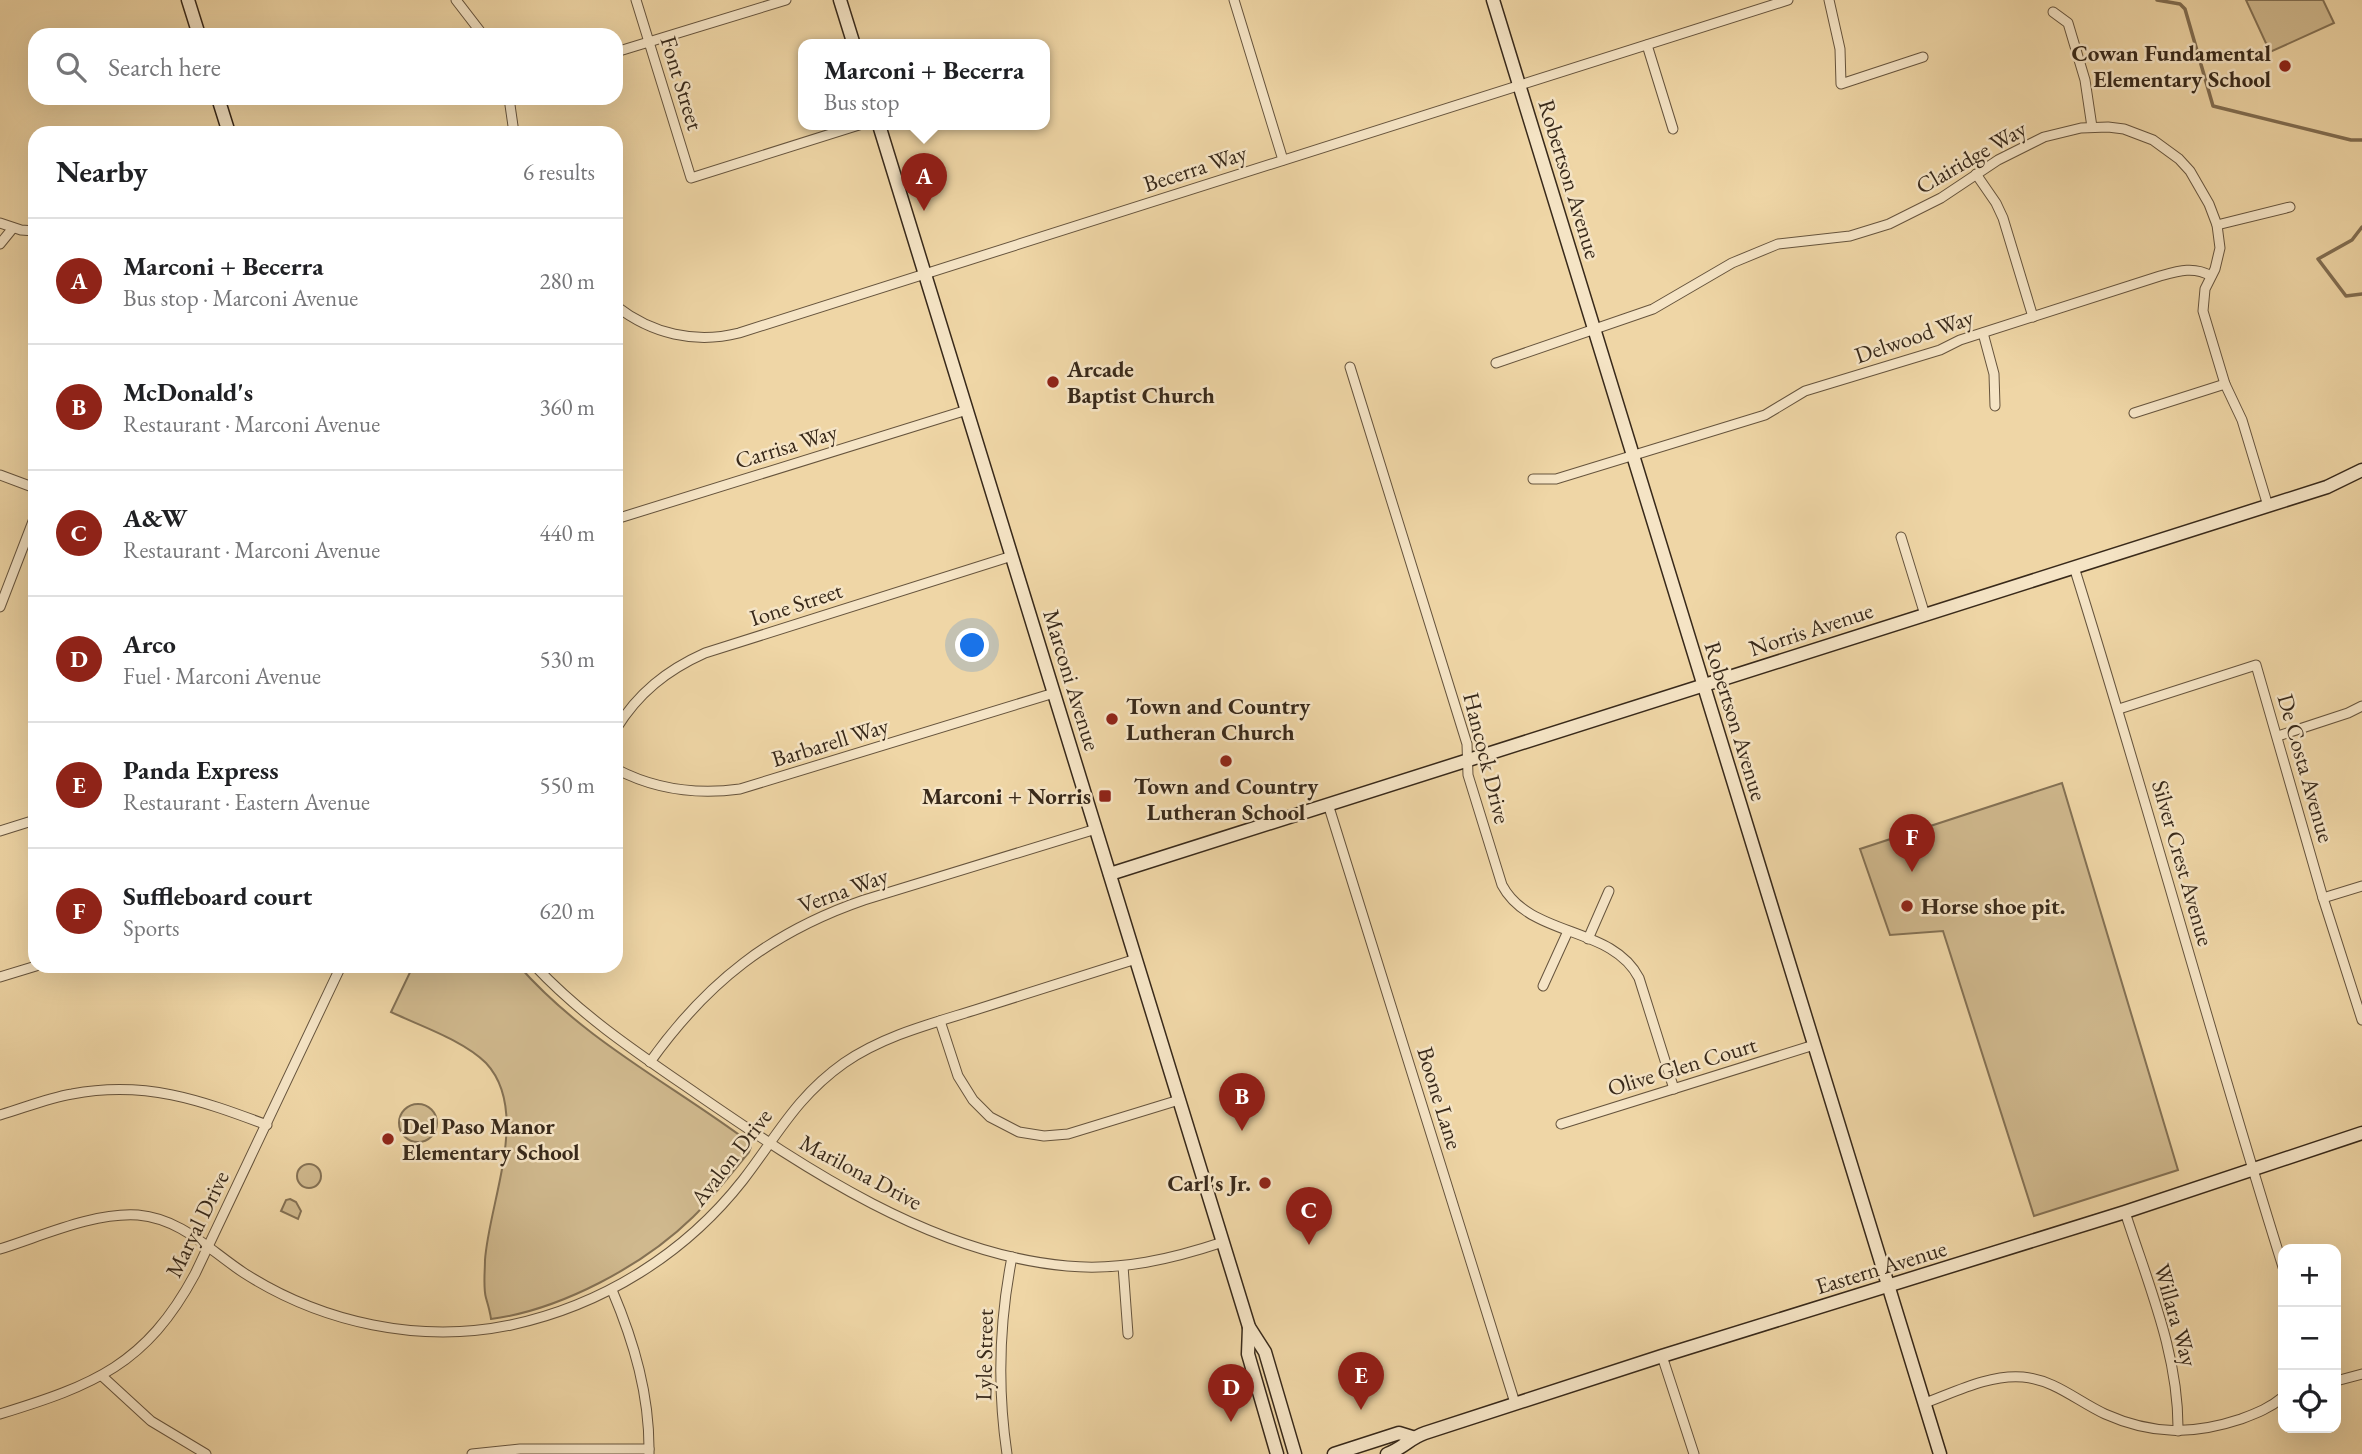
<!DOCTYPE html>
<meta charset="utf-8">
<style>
body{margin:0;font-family:"EB Garamond",serif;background:#f6f6f6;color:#202124}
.controls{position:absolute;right:21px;bottom:21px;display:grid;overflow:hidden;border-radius:14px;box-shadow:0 7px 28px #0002}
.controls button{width:63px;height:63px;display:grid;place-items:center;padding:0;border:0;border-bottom:2px solid #e0e0e0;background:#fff;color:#202124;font:35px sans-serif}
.you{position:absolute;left:973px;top:646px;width:24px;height:24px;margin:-18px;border:5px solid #fff;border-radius:50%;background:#1a73e8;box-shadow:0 0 0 10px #1a73e833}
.badge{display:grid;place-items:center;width:46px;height:46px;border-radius:50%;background:#8f2418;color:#fff;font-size:23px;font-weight:700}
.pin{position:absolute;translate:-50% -58px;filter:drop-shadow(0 2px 4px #0008)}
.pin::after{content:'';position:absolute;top:37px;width:24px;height:21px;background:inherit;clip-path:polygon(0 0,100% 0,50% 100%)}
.popup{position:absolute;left:798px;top:39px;width:252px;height:91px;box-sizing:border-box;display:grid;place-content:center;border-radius:14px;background:#fff;filter:drop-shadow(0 2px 5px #0005);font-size:23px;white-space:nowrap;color:#757577}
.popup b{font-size:26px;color:#202124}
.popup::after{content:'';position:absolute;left:50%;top:100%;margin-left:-14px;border:14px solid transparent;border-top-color:#fff}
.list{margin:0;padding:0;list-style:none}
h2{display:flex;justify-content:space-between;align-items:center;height:91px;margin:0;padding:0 28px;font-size:30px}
h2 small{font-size:23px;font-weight:400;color:#757577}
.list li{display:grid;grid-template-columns:46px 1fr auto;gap:21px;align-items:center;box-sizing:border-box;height:126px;padding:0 28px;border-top:2px solid #e0e0e0}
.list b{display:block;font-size:26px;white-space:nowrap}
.list p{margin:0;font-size:23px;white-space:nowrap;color:#757577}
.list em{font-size:23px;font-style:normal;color:#757577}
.icon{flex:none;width:38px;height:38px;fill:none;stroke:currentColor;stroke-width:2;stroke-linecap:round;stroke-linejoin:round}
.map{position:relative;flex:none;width:2362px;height:1454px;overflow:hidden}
.search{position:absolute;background:#fff;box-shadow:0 7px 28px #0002;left:28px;top:28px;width:595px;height:77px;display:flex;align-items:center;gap:18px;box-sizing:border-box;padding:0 24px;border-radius:21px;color:#757577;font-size:26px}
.panel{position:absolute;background:#fff;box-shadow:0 7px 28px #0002;left:28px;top:126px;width:595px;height:847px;border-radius:21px}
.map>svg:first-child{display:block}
.green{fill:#d0b98e;stroke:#847154;stroke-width:2}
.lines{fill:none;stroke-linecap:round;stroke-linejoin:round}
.stream{stroke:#816d51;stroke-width:3.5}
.street-casing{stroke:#66543d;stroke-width:11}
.secondary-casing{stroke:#38291a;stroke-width:15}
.street{stroke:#f5e4c5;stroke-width:9}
.secondary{stroke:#f5e4c5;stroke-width:12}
.poi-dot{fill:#8f2418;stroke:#f5e4c5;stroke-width:2.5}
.labels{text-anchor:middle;stroke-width:5;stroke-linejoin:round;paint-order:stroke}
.poi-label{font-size:23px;font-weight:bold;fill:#38291a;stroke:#f5e4c5;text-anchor:start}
.street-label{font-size:23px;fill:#38291a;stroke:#f5e4c5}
</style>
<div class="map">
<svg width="2362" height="1454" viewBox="0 0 2362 1454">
<rect width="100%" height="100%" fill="#efd6a6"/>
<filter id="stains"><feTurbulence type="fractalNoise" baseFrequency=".00286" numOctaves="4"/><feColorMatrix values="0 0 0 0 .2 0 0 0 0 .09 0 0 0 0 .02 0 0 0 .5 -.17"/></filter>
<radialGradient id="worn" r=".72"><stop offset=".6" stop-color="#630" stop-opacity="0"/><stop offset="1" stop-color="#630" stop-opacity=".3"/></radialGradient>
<g class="green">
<polygon points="2246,0 2323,0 2334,23 2270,52"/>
<polygon points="2062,783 2178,1170 2034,1216 1943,931 1890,935 1860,849"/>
<path d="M413,966H519C584,1040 671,1084 749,1142L751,1147L749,1152C731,1174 713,1197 693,1217C643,1266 560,1310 491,1319C490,1311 488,1305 486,1298C483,1288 485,1271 485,1260C489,1202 531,1111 486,1063C463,1040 420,1026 391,1012Z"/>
<circle cx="418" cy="1123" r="19"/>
<circle cx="309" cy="1176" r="12"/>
<polygon points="290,1199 296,1202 301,1211 298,1219 281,1211 286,1200"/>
</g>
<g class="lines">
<g class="stream">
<polyline points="2157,0 2180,4 2185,9 2213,106 2351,140 2362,140"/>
<polyline points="2362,227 2352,240 2318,259 2346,296 2362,294"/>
</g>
<g class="street-casing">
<g id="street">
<polyline points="456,0 483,35"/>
<polyline points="636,0 691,178 859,125"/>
<polyline points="1234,0 1283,160"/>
<polyline points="1829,0 1840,49 1841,84 1923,57"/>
<polyline points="2053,12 2068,23 2085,80 2092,127"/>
<polyline points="1647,45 1673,129"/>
<polyline points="616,52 786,0"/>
<polyline points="509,98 514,133"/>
<polyline points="1976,174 1996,203 2003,218 2033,317"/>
<polyline points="0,223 21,230 35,231"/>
<polyline points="2217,225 2290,207"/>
<polyline points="0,244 13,228"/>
<path d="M616,306C652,334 695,344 739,333L1788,0"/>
<polyline points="1983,333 1994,374 1995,406"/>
<polyline points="1496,363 1653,309 1732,263 1778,244 1850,236 1889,224 1941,198 1998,160 2044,137 2081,128 2108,127 2124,129 2153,140 2179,159 2190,171 2209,204 2217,225 2220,248 2215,269 2205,289 2203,311 2225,384 2242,420 2268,506"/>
<path d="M1350,367L1467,744L1468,775L1502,885C1530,938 1612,925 1639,978L1674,1089"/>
<polyline points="2134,413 2225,384"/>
<polyline points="0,475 35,488"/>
<path d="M1533,479H1556L1765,415L1805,391L1940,350L1960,340L2160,276C2178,271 2194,266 2211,276"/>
<polyline points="616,519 967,410"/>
<polyline points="1901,537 1925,615"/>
<path d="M2074,567C2147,800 2210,1035 2283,1267"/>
<polyline points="0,607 35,516"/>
<polyline points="2119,709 2256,665 2323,898 2362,1020"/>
<path d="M616,729C638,693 667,670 705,653L1012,556"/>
<polyline points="2278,736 2348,713 2362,706"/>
<path d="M616,769C656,790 696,795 740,789L1054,693"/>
<polyline points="1328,804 1515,1403"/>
<polyline points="0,831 35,820"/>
<polyline points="2323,898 2362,886"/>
<polyline points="1588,939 1609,891"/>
<path d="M535,966C583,1017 639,1054 697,1094C806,1169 932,1254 1067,1266C1121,1271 1172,1259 1223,1242"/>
<polyline points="0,977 36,966"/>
<polyline points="1543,986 1568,931"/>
<polyline points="940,1021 958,1076 973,1100 990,1117 1019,1132 1044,1136 1068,1134 1179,1100"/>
<path d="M650,1062C707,982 771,932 864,900L1096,829"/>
<path d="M0,1115C24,1108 48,1098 72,1094C145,1080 200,1100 267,1125"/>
<polyline points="1561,1124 1814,1045"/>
<path d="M2125,1212C2148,1284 2179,1355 2178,1431"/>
<path d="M0,1249C42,1236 94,1212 138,1215C182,1219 209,1250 244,1273C322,1323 420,1344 511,1325C603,1305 685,1254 743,1180C777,1136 796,1097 844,1063C883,1036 930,1024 975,1010C1029,993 1083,976 1136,959"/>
<polyline points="1123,1266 1128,1334"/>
<path d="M612,1290C634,1342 650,1396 649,1454"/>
<polyline points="1662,1356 1694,1454"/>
<polyline points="102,1376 151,1421 206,1454"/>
<polyline points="2336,1381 2362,1374"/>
<path d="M1925,1403C1955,1392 1990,1374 2023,1377C2055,1380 2077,1401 2105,1414C2152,1435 2193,1435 2241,1419C2257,1413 2270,1408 2283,1397"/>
<path d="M0,1414C94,1385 146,1365 195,1274L341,966"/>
<polyline points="472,1454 520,1449 649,1449"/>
<path d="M1007,1454C997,1387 999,1323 1012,1257"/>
</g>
</g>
<g class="secondary-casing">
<g id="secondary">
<polyline points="188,0 199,35"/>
<polyline points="840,0 854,45"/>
<polyline points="1493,0 1940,1454"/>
<polyline points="218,98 229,133"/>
<polyline points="879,125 1249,1327 1265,1352 1295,1454"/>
<polyline points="1110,874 2327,487 2362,470"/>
<polyline points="1249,1327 1248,1354 1277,1454"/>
<polyline points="1334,1454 1399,1433 1412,1437"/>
<path d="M1387,1454C1402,1449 1410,1438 1425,1433L1662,1356L2125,1212L2362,1133"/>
</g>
</g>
<use href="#street" class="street"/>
<use href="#secondary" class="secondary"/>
</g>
<g class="poi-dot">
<circle cx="2285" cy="66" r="7"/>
<circle cx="1053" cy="382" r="7"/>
<circle cx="1112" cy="719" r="7"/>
<circle cx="1226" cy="761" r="7"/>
<rect x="1098" y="789" width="14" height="14" rx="3.5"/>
<circle cx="1907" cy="906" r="7"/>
<circle cx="388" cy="1139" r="7"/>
<circle cx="1265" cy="1183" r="7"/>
</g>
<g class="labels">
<g class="poi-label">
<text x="2271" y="61" text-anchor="end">Cowan Fundamental<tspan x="2271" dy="26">Elementary School</tspan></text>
<text x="1067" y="377">Arcade<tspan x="1067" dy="26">Baptist Church</tspan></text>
<text x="1126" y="714">Town and Country<tspan x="1126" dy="26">Lutheran Church</tspan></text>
<text x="1226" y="794" text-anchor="middle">Town and Country<tspan x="1226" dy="26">Lutheran School</tspan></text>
<text x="1091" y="804" text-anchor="end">Marconi + Norris</text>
<text x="1921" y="914">Horse shoe pit.</text>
<text x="402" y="1134">Del Paso Manor<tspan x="402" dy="26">Elementary School</tspan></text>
<text x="1251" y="1191" text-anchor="end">Carl's Jr.</text>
</g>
<g class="street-label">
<text transform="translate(682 83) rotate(73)" y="8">Font Street</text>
<text transform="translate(1971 157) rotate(-30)" y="8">Clairidge Way</text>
<text transform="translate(1195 168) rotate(-18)" y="8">Becerra Way</text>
<text transform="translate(1570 179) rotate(73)" y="8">Robertson Avenue</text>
<text transform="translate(1914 336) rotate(-19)" y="8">Delwood Way</text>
<text transform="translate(786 446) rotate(-17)" y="8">Carrisa Way</text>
<text transform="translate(796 604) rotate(-18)" y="8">Ione Street</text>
<text transform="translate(1811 629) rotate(-18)" y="8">Norris Avenue</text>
<text transform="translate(1072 680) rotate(73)" y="8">Marconi Avenue</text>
<text transform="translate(1736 721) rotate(73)" y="8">Robertson Avenue</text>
<text transform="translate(830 742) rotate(-17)" y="8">Barbarell Way</text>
<text transform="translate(1487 758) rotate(76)" y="8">Hancock Drive</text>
<text transform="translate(2306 768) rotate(74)" y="8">De Costa Avenue</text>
<text transform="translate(2183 863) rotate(74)" y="8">Silver Crest Avenue</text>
<text transform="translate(843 890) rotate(-20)" y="8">Verna Way</text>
<text transform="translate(1682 1066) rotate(-17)" y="8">Olive Glen Court</text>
<text transform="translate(1440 1098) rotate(73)" y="8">Boone Lane</text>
<text transform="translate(731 1157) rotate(-52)" y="8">Avalon Drive</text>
<text transform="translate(861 1172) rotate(28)" y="8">Marilona Drive</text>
<text transform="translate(197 1224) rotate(-64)" y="8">Maryal Drive</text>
<text transform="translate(1881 1267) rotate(-17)" y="8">Eastern Avenue</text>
<text transform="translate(2176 1315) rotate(74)" y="8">Willara Way</text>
<text transform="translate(984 1355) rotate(-89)" y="8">Lyle Street</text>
</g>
</g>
<rect width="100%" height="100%" filter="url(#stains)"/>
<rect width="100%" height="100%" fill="url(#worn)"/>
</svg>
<div class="controls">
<button>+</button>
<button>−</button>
<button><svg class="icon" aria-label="locate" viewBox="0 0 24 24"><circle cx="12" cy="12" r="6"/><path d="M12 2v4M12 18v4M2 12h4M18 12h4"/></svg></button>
</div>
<div class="you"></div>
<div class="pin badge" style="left:924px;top:211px">A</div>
<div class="popup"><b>Marconi + Becerra</b>Bus stop</div>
<div class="pin badge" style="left:1242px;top:1131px">B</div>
<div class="pin badge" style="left:1309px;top:1245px">C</div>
<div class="pin badge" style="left:1231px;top:1422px">D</div>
<div class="pin badge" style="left:1361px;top:1410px">E</div>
<div class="pin badge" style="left:1912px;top:872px">F</div>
<div class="search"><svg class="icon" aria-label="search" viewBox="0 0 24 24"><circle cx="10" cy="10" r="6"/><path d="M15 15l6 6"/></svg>Search here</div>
<section class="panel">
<h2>Nearby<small>6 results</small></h2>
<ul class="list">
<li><span class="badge">A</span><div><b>Marconi + Becerra</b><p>Bus stop · Marconi Avenue</p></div><em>280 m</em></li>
<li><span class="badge">B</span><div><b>McDonald's</b><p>Restaurant · Marconi Avenue</p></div><em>360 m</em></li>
<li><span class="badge">C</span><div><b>A&amp;W</b><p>Restaurant · Marconi Avenue</p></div><em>440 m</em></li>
<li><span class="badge">D</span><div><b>Arco</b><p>Fuel · Marconi Avenue</p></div><em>530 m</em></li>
<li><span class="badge">E</span><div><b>Panda Express</b><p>Restaurant · Eastern Avenue</p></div><em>550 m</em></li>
<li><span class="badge">F</span><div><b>Suffleboard court</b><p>Sports</p></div><em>620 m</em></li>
</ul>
</section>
</div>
